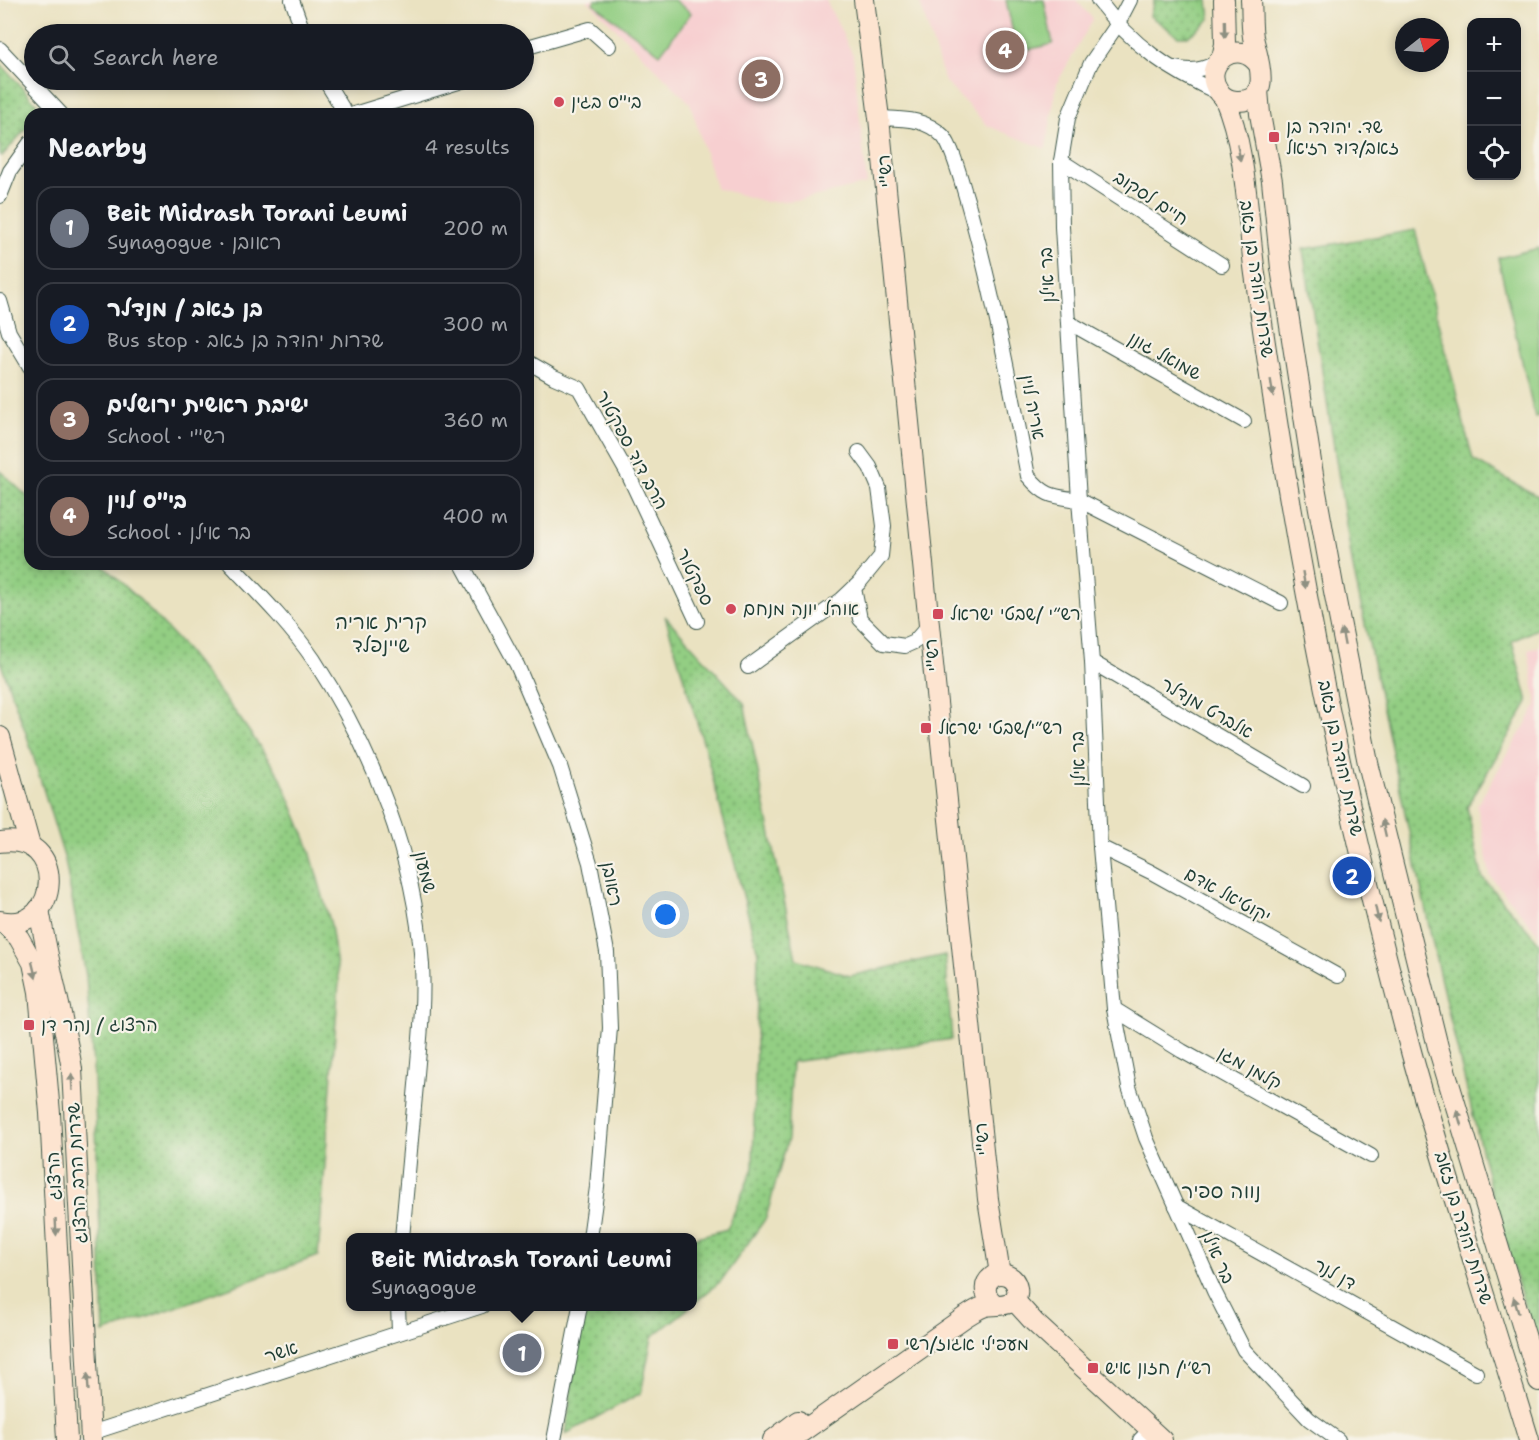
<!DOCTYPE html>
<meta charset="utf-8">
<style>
body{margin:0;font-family:"Shantell Sans","Playpen Sans Hebrew",sans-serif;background:#20242c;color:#f1f3f6}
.controls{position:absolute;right:18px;top:18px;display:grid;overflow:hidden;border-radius:12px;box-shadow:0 3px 9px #0003}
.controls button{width:54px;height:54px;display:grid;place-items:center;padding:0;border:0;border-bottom:2px solid #363941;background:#171b24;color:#f1f3f6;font:30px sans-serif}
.compass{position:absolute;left:1395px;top:18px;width:54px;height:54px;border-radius:50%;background:#171b24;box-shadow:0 3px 9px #0003;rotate:73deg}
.you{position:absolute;left:666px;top:915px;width:21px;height:21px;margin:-15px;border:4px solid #fff;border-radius:50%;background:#1a73e8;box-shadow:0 0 0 9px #1a73e833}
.badge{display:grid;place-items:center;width:39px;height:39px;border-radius:50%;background:#d93025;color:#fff;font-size:20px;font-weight:700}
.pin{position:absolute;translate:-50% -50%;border:3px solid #fff;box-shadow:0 2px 6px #0006}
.popup{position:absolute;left:346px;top:1233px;width:351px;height:78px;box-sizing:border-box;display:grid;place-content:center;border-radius:12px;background:#171b24;filter:drop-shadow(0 2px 4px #0005);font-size:20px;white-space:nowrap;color:#9ea1a6}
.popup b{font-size:22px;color:#f1f3f6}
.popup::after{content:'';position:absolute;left:50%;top:100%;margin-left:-12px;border:12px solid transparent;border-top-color:#171b24}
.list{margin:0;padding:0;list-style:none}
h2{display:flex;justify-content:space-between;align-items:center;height:78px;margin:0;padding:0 24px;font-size:26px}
h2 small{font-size:20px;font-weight:400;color:#9ea1a6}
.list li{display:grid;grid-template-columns:39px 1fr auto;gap:18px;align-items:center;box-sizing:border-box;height:84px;margin:0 12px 12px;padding:0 12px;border:2px solid #363941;border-radius:18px}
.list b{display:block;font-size:22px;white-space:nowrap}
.list p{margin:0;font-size:20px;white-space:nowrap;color:#9ea1a6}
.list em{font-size:20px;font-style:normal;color:#9ea1a6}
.icon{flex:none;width:33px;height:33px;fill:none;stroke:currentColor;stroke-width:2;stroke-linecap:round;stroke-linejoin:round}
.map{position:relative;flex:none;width:1539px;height:1440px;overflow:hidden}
.search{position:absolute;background:#171b24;box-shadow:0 3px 9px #0003;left:24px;top:24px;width:510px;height:66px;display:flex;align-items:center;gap:15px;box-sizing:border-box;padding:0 21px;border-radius:33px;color:#9ea1a6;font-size:22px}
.panel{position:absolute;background:#171b24;box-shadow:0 3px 9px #0003;left:24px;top:108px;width:510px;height:462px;border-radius:18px}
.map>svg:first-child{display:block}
.built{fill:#f7cfd0}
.green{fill:url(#green-dots);stroke:#59865c;stroke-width:1.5}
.pitch{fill:#93ce83;stroke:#59865c;stroke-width:1.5}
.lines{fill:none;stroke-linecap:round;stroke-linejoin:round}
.street-casing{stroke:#3d5649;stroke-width:16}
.secondary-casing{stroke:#3d5649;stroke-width:22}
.street{stroke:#fff;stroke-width:14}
.secondary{stroke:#fde4d0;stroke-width:20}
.oneway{fill:#8e9082}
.poi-dot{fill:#d1495b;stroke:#f7f3e8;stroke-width:2}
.labels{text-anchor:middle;stroke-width:4.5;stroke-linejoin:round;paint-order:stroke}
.poi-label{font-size:18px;fill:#1f3d34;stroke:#f7f3e8;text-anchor:start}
.street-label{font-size:18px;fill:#1f3d34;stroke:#f7f3e8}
.neighbourhood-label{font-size:20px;fill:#1f3d34;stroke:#f7f3e8}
</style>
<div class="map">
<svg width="1539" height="1440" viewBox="0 0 1539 1440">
<defs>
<pattern id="green-dots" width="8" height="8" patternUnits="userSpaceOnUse" patternTransform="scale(1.5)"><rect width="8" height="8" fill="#93ce83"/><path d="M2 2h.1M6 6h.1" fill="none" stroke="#77a86c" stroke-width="1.8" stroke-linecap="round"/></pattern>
</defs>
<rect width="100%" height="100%" fill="#f7f3e8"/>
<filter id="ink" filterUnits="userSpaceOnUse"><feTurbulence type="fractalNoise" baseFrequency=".0167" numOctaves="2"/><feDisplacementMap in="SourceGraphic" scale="12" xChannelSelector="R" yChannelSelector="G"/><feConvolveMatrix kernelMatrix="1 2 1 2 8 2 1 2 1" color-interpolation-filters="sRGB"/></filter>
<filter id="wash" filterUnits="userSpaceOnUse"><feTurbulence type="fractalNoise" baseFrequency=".008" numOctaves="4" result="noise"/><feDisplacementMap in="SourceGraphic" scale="24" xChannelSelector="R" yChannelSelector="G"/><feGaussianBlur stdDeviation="1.35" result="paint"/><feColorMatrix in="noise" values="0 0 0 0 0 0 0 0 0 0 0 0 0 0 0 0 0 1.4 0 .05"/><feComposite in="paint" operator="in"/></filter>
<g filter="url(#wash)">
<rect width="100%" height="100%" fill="#eae2c1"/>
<g class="built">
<polygon points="587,0 826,0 853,55 867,184 800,200 766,202 716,188 690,103"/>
<polygon points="919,0 1076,0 1093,19 1057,83 1046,149 988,126 945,82"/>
<polygon points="1539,646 1539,935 1490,876 1477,805 1537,705 1528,650"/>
</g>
<g class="green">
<polygon points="1154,0 1208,0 1210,19 1189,36 1178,36 1150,16"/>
<polygon points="0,63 42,110 39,114 30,114 30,124 2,156 0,155"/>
<polygon points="1415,230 1473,460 1539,497 1539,628 1512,641 1528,702 1467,807 1482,877 1539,943 1539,1355 1492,1195 1439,973 1353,568 1303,249"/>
<polygon points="0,471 30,499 30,564 101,564 140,600 183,646 239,717 280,776 308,844 331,925 339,981 318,1256 104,1333 94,1078 86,976 65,860 28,739 0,661"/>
<polygon points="665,616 744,703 796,959 850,976 945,955 952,1039 792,1062 788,1139 766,1218 721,1281 693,1304 693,1238 727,1229 753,1168 758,953 706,752"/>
<polygon points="582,1307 690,1307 652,1337 641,1393 566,1434"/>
</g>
<g class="pitch">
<polygon points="595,0 674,0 691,13 660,54 593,3"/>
<polygon points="1006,0 1044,0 1053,44 1017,52"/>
<polygon points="1539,248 1539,416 1535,417 1498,258"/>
</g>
</g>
<g filter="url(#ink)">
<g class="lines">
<g class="street-casing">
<g id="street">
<polyline points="292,0 304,34"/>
<path d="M1098,0C1133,46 1168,70 1221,94"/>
<polyline points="1130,0 1117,25 1091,63 1068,118 1061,161 1062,227 1079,500 1092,662 1100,847 1114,1009 1129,1087 1146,1138 1214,1291 1244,1350 1309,1419 1338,1440"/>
<polyline points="524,48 590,29 609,46"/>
<polyline points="0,49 61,114"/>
<path d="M1175,68C1192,72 1204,70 1219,61"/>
<polyline points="325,80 346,114"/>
<polyline points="354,114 465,80"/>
<path d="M879,118C903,119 925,118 943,136C953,147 962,184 967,200C993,291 1010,384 1028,476C1046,497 1052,496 1079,500L1281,603"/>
<polyline points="1061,161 1222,265"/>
<polyline points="0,196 10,171 30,143"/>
<polyline points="0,301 9,332 30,367"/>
<polyline points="1068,322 1244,421"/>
<polyline points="528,362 554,377 579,388 629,476 697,621"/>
<path d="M230,564C259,594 290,625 314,660C373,751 415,856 422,965C424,1001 420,1039 417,1074C412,1129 407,1183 402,1238"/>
<polyline points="462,564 517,665 560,766 590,863 607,952 610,1028 597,1187 590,1238"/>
<polyline points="854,588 860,619 884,643 905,646 914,642 929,625"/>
<polyline points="1092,662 1303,786"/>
<polyline points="748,667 841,600 859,583 881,556 884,526 879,488 870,467 859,452"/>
<polyline points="1100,847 1151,872 1338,976"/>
<polyline points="1114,1009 1182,1051 1371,1156"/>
<polyline points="1176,1206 1476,1373"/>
<polyline points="398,1306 399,1332"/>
<polyline points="91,1433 482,1306"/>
<polyline points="554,1440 580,1306"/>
<polyline points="1140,1440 1151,1429"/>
</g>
</g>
<g class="secondary-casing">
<g id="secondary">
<polyline points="864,0 879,118 929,625 988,1199 1000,1274"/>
<path d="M1251,0C1252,12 1251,25 1253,37C1257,57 1275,102 1237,101C1229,101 1222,97 1218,90C1200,63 1239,36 1259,65"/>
<polyline points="1222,58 1225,44 1224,0"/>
<polyline points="1258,90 1260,114 1272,181 1281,268 1314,481 1334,591 1368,763 1438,1047 1539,1381"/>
<path d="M1224,97C1247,150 1247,216 1255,274C1270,381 1287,489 1307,596C1335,750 1371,904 1412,1055C1448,1184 1490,1312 1529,1440"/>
<polyline points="0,737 30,846"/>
<path d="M0,842C68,831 62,935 0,921"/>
<path d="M39,909C48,963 63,1015 72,1069L91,1440"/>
<polyline points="3,922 19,938 33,963 39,992 50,1113 67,1440"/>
<polyline points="1014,1300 1034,1322 1162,1440"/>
<polyline points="773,1440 798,1421"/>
<path d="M790,1440L965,1317C972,1313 978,1308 986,1306C998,1304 1020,1308 1017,1288C1015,1276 1001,1270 992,1277C981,1286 986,1299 996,1305"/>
</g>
</g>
<use href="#street" class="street"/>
<use href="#secondary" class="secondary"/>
</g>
<defs><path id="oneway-solid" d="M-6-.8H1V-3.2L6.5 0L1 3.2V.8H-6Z" transform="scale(1.5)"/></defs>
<g class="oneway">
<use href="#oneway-solid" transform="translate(1225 29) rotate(89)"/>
<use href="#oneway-solid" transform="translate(1239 153) rotate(79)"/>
<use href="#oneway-solid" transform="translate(1272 388) rotate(81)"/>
<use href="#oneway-solid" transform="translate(1304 580) rotate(80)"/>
<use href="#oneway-solid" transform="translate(1343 637) rotate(-101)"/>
<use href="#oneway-solid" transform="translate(1384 828) rotate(-103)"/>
<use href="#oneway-solid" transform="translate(1377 914) rotate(77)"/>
<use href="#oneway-solid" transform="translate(34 970) rotate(76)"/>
<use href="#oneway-solid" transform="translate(72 1082) rotate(-93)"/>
<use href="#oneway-solid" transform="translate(1459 1118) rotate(-106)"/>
<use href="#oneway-solid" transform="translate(56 1227) rotate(87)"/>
<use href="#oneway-solid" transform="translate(1516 1305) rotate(-107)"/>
<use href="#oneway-solid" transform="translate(88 1382) rotate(-93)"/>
</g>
</g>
<g class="poi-dot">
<circle cx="559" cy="102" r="6"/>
<rect x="1268" y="131" width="12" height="12" rx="3"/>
<circle cx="731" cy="609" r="6"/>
<rect x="932" y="608" width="12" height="12" rx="3"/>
<rect x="920" y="722" width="12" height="12" rx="3"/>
<rect x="23" y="1019" width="12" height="12" rx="3"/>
<rect x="887" y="1338" width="12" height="12" rx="3"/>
<rect x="1087" y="1362" width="12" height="12" rx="3"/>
</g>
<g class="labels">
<g class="poi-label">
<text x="571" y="108">בי"ס בגין</text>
<text x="1286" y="133">שד. יהודה בן<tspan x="1286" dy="21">זאב/דוד רזיאל</tspan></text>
<text x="743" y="615">אוהל יונה מנחם</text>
<text x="950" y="620">רש״י /שבטי ישראל</text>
<text x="938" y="734">רש״י/שבטי ישראל</text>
<text x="41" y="1031">הרצוג / נהר דן</text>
<text x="905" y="1350">מעפילי אגוז/רשי</text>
<text x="1105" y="1374">רש׳י/ חזון איש</text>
</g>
<g class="street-label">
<text transform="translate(885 171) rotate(-96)" y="6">רש"י</text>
<text transform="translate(1151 198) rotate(33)" y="6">חיים לסקוב</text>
<text transform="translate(1047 275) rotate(-93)" y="6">בר אילן</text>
<text transform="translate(1257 279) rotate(82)" y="6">שדרות יהודה בן זאב</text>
<text transform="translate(1165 356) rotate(29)" y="6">שמואל גונן</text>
<text transform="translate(1033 407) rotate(79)" y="6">אריה לוין</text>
<text transform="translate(632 450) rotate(62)" y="6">הרב דוד ספקטור</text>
<text transform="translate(695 577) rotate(64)" y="6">ספקטור</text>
<text transform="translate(932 655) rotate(-96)" y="6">רש"י</text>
<text transform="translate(1207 708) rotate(30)" y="6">אלברט מנדלר</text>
<text transform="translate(1341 758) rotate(78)" y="6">שדרות יהודה בן זאב</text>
<text transform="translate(1078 759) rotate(-92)" y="6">בר אילן</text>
<text transform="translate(425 872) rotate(76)" y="6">שמעון</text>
<text transform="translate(612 884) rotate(79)" y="6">ראובן</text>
<text transform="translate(1228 895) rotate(29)" y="6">יקוטיאל אדם</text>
<text transform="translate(1250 1068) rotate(29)" y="6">קלמן מגן</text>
<text transform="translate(982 1139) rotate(-96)" y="6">רש"י</text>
<text transform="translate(77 1173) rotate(-93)" y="6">שדרות הרב הרצוג</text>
<text transform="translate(54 1176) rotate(-93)" y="6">הרצוג</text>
<text transform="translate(1464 1228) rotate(73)" y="6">שדרות יהודה בן זאב</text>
<text transform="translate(1218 1257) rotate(66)" y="6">בר אילן</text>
<text transform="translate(1335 1274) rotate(29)" y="6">דן לנר</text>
<text transform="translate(281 1352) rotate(-18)" y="6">אשר</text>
</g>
<g class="neighbourhood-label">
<text x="381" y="629">קרית אריה<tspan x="381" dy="23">שיינפלד</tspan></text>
<text x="1221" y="1198">נווה ספיר</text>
</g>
</g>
</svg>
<div class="controls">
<button>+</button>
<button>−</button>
<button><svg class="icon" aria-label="locate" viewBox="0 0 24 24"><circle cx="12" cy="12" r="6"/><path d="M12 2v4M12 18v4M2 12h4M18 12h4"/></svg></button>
</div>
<svg class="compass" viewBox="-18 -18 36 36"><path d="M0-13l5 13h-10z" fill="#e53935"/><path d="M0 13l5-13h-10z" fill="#9ea1a6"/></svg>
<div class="you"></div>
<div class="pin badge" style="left:522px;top:1353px;background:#6b7280">1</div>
<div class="popup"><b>Beit Midrash Torani Leumi</b>Synagogue</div>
<div class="pin badge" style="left:1352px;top:876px;background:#1a4fb4">2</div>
<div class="pin badge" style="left:761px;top:79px;background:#8d6e63">3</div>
<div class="pin badge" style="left:1005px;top:50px;background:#8d6e63">4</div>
<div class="search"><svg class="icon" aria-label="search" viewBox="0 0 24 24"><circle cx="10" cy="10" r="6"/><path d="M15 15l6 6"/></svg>Search here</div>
<section class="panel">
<h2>Nearby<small>4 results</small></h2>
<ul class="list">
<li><span class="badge" style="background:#6b7280">1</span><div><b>Beit Midrash Torani Leumi</b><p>Synagogue · ראובן</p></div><em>200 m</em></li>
<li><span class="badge" style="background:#1a4fb4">2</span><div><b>בן זאב / מנדלר</b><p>Bus stop · שדרות יהודה בן זאב</p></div><em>300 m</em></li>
<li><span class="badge" style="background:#8d6e63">3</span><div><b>ישיבת ראשית ירושלים</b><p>School · רש&quot;י</p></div><em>360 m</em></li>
<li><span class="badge" style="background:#8d6e63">4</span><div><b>בי&quot;ס לוין</b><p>School · בר אילן</p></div><em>400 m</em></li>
</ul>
</section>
</div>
